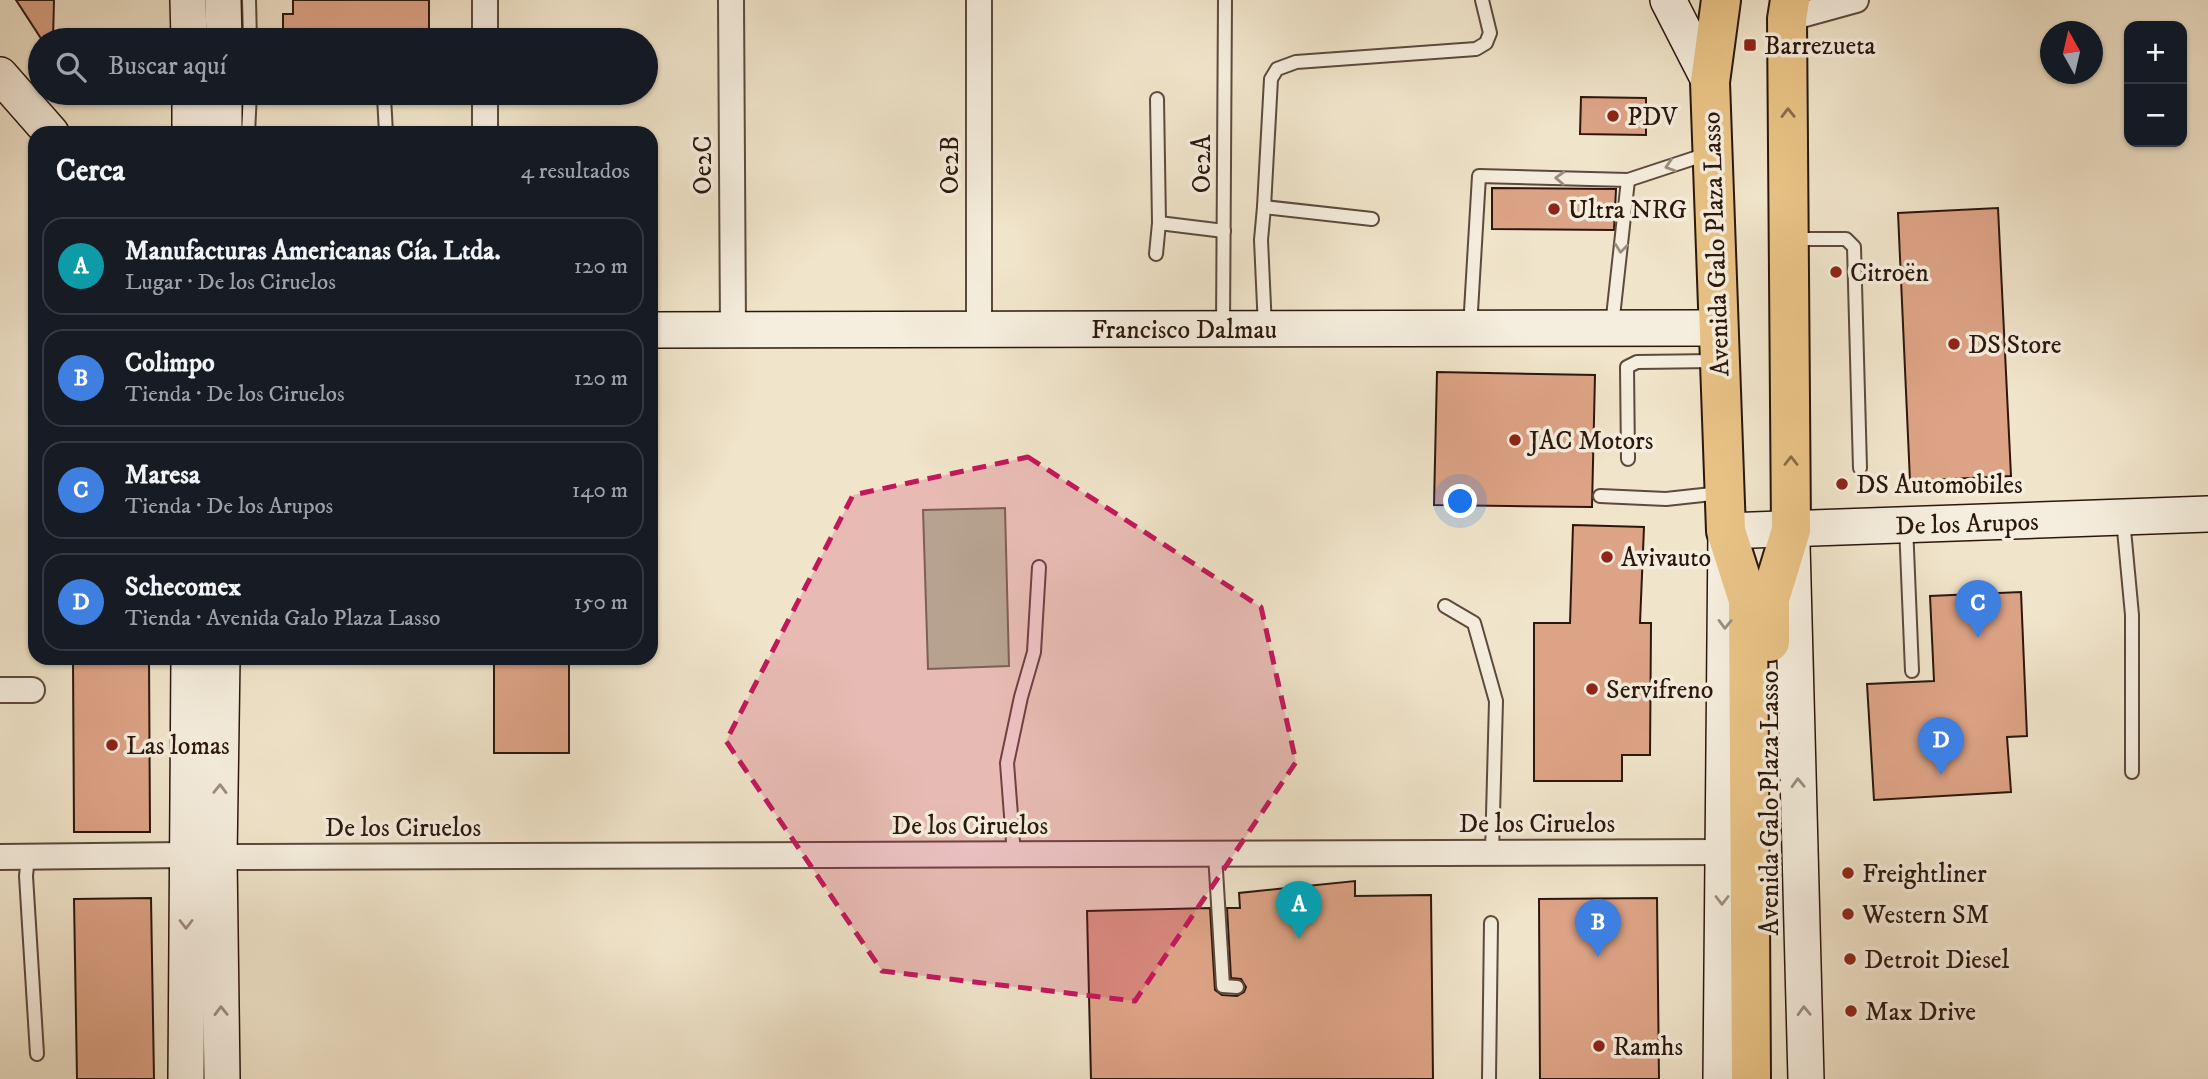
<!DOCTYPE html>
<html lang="es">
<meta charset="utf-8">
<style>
body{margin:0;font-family:"IM FELL DW Pica",serif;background:#242831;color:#f1f3f6}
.controls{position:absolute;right:21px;top:21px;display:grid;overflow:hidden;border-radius:14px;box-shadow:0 2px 5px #0004}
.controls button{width:63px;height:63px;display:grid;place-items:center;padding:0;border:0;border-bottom:2px solid #363941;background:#171b24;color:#f1f3f6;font:35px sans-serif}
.compass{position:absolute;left:2040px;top:21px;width:63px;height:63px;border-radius:50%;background:#171b24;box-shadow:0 2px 5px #0004;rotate:352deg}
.you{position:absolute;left:1461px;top:502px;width:24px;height:24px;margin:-18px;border:5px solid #fff;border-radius:50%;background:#1a73e8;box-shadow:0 0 0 10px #1a73e833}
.badge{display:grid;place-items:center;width:46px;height:46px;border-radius:50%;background:#ea580c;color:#fff;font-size:23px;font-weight:700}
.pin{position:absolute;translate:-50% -58px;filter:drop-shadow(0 2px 4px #0008)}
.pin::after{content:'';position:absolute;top:37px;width:24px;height:21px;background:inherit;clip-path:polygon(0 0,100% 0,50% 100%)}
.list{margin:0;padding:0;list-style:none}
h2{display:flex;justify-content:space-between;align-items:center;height:91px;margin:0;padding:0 28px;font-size:30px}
h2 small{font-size:23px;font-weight:400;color:#9ea1a6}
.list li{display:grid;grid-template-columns:46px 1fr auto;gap:21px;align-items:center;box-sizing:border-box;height:98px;margin:0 14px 14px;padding:0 14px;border:2px solid #363941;border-radius:21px}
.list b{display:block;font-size:26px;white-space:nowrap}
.list p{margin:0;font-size:23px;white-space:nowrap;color:#9ea1a6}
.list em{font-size:23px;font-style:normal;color:#9ea1a6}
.icon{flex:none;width:38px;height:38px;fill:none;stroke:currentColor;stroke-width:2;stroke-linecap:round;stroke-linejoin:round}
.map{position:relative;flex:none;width:2208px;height:1079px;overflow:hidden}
.search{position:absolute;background:#171b24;box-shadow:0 2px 5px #0004;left:28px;top:28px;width:630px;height:77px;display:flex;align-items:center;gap:18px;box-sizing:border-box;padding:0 24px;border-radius:38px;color:#9ea1a6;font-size:26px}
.panel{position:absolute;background:#171b24;box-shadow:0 2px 5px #0004;left:28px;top:126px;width:630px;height:539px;border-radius:21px}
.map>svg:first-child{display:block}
.green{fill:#b3c59c;stroke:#706e54;stroke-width:2}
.building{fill:#dda386;stroke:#2c170d;stroke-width:2}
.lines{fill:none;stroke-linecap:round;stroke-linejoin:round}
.lane-casing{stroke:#5d4a3c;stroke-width:16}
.street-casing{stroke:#5d4a3c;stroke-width:28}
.secondary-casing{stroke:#2c170d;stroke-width:38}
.primary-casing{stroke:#2c170d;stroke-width:42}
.lane{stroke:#f5eddd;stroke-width:12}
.street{stroke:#f5eddd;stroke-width:24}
.secondary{stroke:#f5eddd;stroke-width:35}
.primary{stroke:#e8c285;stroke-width:38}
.oneway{stroke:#8a6c49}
.oneway2{stroke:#9b8d7f}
.marked{fill:#c2185b;fill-opacity:0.2;stroke:#c2185b;stroke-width:5;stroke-dasharray:14 9;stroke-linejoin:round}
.poi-dot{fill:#8f2418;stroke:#f5eddd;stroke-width:2.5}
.labels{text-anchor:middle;stroke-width:7;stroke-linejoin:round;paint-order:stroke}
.poi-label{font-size:26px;fill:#2c170d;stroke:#f5eddd;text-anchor:start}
.street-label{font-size:26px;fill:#2c170d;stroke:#f5eddd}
</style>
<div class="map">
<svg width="2208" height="1079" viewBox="0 0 2208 1079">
<rect width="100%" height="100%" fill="#f0e4ca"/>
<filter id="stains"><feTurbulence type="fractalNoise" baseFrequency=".00286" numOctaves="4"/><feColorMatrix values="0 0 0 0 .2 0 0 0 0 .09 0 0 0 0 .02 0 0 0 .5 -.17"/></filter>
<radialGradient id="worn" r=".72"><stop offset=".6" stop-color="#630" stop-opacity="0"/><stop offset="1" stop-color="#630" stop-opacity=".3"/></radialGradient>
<polygon class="green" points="1005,508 1009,666 928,669 923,510"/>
<g class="building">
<polygon points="16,0 54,0 53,40 42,40"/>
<polygon points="293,0 429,0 429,40 283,40 283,14 293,14"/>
<polygon points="1581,97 1646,98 1646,135 1580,134"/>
<polygon points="1492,188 1616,189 1614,230 1492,229"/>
<polygon points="1998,208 2011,476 1910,481 1898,213"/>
<polygon points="1437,372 1595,375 1592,507 1434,505"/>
<polygon points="1573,525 1644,527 1640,623 1651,623 1650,755 1622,755 1622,781 1534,781 1534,623 1570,623"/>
<polygon points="2021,592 2027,736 2007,737 2011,792 1874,800 1867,684 1934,681 1930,596"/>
<polygon points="149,658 150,832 74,832 73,659"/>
<rect x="494" y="658" width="75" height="95"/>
<polygon points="1355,881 1355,896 1431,895 1433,1079 1091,1079 1087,911 1210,908 1215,990 1222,995 1237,996 1244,992 1246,987 1241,979 1231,978 1227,908 1240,908 1239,893"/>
<polygon points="151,898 154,1079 77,1079 74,899"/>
<polygon points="1657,898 1659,1079 1540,1079 1539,899"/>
</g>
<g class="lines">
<g class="lane-casing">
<g id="lane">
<polyline points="249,0 250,40"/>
<polyline points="376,93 384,97 386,133"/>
<polyline points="248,133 250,93"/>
<polyline points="1264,207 1271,79 1277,69 1296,62 1476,49 1486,43 1490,33 1482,0"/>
<polyline points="1159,223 1224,231"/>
<polyline points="1794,239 1846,239 1854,247 1860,468"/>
<polyline points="1156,254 1159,223 1157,99"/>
<polyline points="1612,326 1628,180"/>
<polyline points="1223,328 1225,0"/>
<polyline points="1265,328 1261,240 1264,207 1372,219"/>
<polyline points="1470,328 1479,176 1628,180 1710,153"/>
<polyline points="1628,459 1627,367 1637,362 1715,361"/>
<polyline points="1600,496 1666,499 1721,493"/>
<polyline points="2123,519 2132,615 2132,772"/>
<polyline points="1906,525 1912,671"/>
<polyline points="1445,606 1474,623 1496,701 1492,853"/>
<polyline points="1215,854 1223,986 1237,987"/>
<polyline points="1014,855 1007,763 1021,697 1034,652 1039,567"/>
<polyline points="28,856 26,876 37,1054"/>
<polyline points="1489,1079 1491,923"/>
</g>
</g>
<g class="street-casing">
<g id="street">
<polyline points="485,0 485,40"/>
<polyline points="731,0 733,330"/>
<polyline points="1787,19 1856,0"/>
<polyline points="485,93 485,133"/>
<polyline points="979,331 979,0"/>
<polyline points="0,690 32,690"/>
<polyline points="0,857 186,855"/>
<polyline points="219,857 1722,852"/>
</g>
</g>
<g class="secondary-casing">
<g id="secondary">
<polyline points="188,0 189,40"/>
<polyline points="223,0 224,40"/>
<polyline points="1668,0 1710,82"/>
<polyline points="0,75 51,133"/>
<polyline points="190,93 190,133"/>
<polyline points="224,93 224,133"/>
<polyline points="651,330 1717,328"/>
<polyline points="1792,544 1806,1079"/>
<polyline points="186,1079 189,658"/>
<polyline points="222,1079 219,857 222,658"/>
<polyline points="1721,1079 1726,531 2208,514"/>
</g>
</g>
<g class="primary-casing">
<g id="primary">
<polyline points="1721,0 1710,82 1726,531 1748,600 1751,1079"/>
<polyline points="1770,642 1770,599 1791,530 1787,19 1790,0"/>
</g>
</g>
<use href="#lane" class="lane"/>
<use href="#street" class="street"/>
<use href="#secondary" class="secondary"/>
<use href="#primary" class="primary"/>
</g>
<defs><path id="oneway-chevron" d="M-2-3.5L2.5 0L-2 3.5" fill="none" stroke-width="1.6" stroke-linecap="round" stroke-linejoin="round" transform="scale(1.75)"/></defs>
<g class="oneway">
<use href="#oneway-chevron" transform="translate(1788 113) rotate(-91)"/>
<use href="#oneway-chevron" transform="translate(1791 461) rotate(-90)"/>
</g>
<g class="oneway2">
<use href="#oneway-chevron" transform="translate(1670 166) rotate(162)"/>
<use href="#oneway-chevron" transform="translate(1560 178) rotate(-178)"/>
<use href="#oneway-chevron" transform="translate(1621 248) rotate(96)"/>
<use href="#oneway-chevron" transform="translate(1725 624) rotate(91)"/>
<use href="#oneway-chevron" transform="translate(1798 783) rotate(-92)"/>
<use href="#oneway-chevron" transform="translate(220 789) rotate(-89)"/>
<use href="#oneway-chevron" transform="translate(1722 900) rotate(90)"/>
<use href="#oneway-chevron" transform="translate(186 924) rotate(90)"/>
<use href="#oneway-chevron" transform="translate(221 1011) rotate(-91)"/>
<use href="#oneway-chevron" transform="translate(1804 1011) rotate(-92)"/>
</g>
<path class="marked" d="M1028,457L1261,607L1296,762L1135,1001L882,971L726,741L853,495Z"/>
<g class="poi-dot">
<rect x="1743" y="38" width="14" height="14" rx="3.5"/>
<circle cx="1613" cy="116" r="7"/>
<circle cx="1554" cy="209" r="7"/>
<circle cx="1836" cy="272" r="7"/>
<circle cx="1954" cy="344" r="7"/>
<circle cx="1515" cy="440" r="7"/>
<circle cx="1842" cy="484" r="7"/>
<circle cx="1607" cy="557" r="7"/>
<circle cx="1592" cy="689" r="7"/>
<circle cx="112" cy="745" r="7"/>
<circle cx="1848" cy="873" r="7"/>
<circle cx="1848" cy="914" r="7"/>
<circle cx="1850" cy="959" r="7"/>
<circle cx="1851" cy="1011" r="7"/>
<circle cx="1599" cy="1046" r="7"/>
</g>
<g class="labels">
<g class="poi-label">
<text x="1764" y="54">Barrezueta</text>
<text x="1627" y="125">PDV</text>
<text x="1568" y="218">Ultra NRG</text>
<text x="1850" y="281">Citroën</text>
<text x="1968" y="353">DS Store</text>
<text x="1529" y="449">JAC Motors</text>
<text x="1856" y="493">DS Automobiles</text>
<text x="1621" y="566">Avivauto</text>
<text x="1606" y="698">Servifreno</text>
<text x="126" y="754">Las lomas</text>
<text x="1862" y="882">Freightliner</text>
<text x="1862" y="923">Western SM</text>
<text x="1864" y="968">Detroit Diesel</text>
<text x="1865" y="1020">Max Drive</text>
<text x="1613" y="1055">Ramhs</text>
</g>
<g class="street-label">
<text transform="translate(1201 164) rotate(-90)" y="9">Oe2A</text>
<text transform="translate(702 165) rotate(-90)" y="9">Oe2C</text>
<text transform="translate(949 165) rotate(-90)" y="9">Oe2B</text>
<text transform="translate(1715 244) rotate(-92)" y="9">Avenida Galo Plaza Lasso</text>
<text x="1184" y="338">Francisco Dalmau</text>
<text transform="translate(1967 523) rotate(-2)" y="9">De los Arupos</text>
<text transform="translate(1769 803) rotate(-90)" y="9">Avenida Galo Plaza Lasso</text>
<text x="1537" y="832">De los Ciruelos</text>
<text x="970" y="834">De los Ciruelos</text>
<text x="403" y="836">De los Ciruelos</text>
</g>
</g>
<rect width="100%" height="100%" filter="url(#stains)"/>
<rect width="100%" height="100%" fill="url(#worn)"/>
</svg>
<div class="controls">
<button>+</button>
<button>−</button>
</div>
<svg class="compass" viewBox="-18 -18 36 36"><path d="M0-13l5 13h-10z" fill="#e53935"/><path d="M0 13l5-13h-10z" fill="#9ea1a6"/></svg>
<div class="you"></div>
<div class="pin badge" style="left:1299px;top:939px;background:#0f9aa8">A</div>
<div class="pin badge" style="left:1598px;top:957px;background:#3f7fe0">B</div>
<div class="pin badge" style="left:1978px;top:638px;background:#3f7fe0">C</div>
<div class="pin badge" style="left:1941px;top:775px;background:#3f7fe0">D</div>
<div class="search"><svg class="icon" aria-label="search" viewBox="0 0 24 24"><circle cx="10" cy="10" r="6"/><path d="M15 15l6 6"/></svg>Buscar aquí</div>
<section class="panel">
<h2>Cerca<small>4 resultados</small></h2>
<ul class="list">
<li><span class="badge" style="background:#0f9aa8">A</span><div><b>Manufacturas Americanas Cía. Ltda.</b><p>Lugar · De los Ciruelos</p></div><em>120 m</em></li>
<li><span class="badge" style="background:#3f7fe0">B</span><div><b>Colimpo</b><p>Tienda · De los Ciruelos</p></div><em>120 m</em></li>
<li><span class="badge" style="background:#3f7fe0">C</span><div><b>Maresa</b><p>Tienda · De los Arupos</p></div><em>140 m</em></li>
<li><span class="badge" style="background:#3f7fe0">D</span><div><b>Schecomex</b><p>Tienda · Avenida Galo Plaza Lasso</p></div><em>150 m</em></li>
</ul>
</section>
</div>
